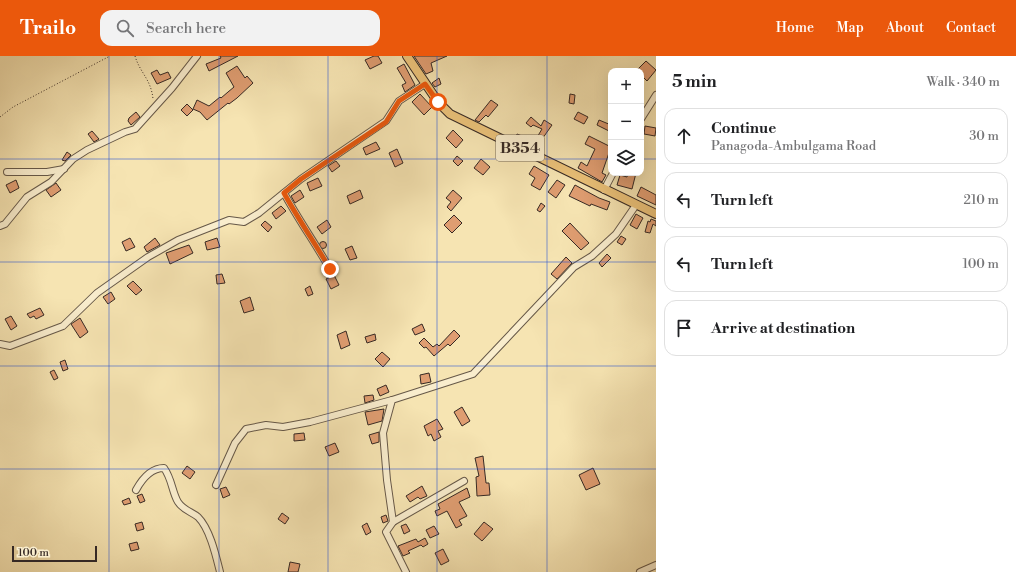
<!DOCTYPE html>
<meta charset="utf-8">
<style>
body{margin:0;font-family:"Libre Bodoni",serif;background:#f2f2f2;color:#202124}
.controls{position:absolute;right:12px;top:12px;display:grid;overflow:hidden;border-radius:8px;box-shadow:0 4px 16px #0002}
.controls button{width:36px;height:36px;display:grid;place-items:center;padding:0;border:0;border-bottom:1px solid #e0e0e0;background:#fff;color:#202124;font:20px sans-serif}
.scale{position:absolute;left:12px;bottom:10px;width:85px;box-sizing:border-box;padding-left:4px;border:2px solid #362924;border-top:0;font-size:11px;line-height:14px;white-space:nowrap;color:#362924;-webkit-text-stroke:3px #f9edcd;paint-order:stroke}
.stop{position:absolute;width:12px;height:12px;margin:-9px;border:3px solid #ea580c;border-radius:50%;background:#fff}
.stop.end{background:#ea580c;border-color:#fff;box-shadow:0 1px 4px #0008}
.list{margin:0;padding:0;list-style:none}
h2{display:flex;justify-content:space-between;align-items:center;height:52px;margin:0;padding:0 16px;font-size:17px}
h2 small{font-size:13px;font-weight:400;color:#757577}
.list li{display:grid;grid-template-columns:26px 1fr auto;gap:12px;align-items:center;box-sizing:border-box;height:56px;margin:0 8px 8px;padding:0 8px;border:1px solid #e0e0e0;border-radius:12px}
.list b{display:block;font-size:15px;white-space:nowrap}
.list p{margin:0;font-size:13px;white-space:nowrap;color:#757577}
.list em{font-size:13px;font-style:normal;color:#757577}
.icon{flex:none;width:22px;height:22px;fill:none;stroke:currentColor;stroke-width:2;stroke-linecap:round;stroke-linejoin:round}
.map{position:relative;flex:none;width:656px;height:516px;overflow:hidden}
header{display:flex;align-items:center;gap:24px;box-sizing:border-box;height:56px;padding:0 20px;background:#ea580c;color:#fff}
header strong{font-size:19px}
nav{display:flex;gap:22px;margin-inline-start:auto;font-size:14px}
.search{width:280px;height:36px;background:#f2f2f2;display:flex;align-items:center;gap:10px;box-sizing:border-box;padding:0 14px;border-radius:12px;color:#757577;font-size:15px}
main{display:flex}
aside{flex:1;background:#fff}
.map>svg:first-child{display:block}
.building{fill:#df9d71;stroke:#362924}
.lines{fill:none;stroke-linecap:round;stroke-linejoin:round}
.minor-casing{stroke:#665848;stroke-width:8}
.major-casing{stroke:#362924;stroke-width:10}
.path{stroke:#362924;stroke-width:1;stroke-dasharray:1 2;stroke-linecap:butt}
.minor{stroke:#f9edcd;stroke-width:6}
.major{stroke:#ebc279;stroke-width:8}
.route{stroke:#ea580c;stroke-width:5}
.grid{fill:none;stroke:#1d4ed8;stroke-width:1;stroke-opacity:0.55}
.labels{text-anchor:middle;stroke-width:3;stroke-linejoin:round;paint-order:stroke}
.shield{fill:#f9edcd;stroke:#706457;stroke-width:1}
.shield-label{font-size:15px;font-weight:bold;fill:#362924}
</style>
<header>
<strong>Trailo</strong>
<div class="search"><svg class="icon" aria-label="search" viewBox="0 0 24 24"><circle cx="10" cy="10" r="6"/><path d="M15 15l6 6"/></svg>Search here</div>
<nav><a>Home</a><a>Map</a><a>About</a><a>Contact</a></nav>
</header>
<main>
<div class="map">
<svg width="656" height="516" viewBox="0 0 656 516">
<rect width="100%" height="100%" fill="#f6e4b2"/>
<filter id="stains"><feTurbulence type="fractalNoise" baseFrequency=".005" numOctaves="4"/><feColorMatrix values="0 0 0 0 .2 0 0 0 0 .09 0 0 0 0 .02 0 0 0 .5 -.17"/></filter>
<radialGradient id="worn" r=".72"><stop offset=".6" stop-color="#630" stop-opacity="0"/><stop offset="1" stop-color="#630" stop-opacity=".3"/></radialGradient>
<g class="building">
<polygon points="220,0 238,0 209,15 206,8 221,2"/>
<polygon points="374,0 378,0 382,7 370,13 365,4"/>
<polygon points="414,0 447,0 431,7 433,15 426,18"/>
<polygon points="646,5 656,14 647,25 641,19 641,15 636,15"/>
<polygon points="404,8 415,29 405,36 402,29 406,27 397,12"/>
<polygon points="237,10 245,22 247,20 253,27 237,42 229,48 228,47 207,64 200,56 193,53 197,44 209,50 220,41 221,42 228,36 234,31 226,17"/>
<polygon points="157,14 160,19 168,16 171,22 157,28 151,17"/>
<polygon points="439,22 441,28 435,31 432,27"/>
<polygon points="420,38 432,51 424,59 412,46"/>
<polygon points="570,38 575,39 574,48 569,47"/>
<polygon points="491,44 498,49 488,61 486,59 479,66 475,64"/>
<polygon points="187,48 193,54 187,60 181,54"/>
<polygon points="136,56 140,61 131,69 128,65 129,62"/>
<polygon points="578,56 588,61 584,68 574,63"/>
<polygon points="531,61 541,70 544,64 552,69 540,86 536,83 542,73 533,69 531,71 526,67"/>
<polygon points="599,64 611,69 611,76 597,69"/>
<polygon points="645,70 656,72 655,80 644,78"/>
<polygon points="453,74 463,84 456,92 446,82"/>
<polygon points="92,75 99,83 94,86 88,78"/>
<polygon points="517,78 522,80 520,86 515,83"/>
<polygon points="589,80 611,91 602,117 606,119 602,126 578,112 581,106 587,110 595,93 585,88"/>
<polygon points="376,86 380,93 366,99 363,92"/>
<polygon points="397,93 403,107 395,111 389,97"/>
<polygon points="67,96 71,99 65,105 62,104"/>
<polygon points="457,100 463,105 458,110 453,105"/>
<polygon points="481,103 490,111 483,119 474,112"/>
<polygon points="336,105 340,110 332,116 328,110"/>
<polygon points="534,110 549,119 540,134 531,129 535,122 529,118"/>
<polygon points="628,117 636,117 632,133 617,129 620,119 627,121"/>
<polygon points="318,122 322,130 310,135 307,127"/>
<polygon points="16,124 19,132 10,137 6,129"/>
<polygon points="557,124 565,129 556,142 548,136"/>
<polygon points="56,127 61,134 51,141 46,134"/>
<polygon points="575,129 599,142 610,146 607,154 591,148 590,150 569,140"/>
<polygon points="641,131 656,139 656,149 637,140"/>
<polygon points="300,134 304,141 295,147 291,140"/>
<polygon points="360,134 363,142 350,148 347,140"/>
<polygon points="453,134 462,142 451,155 447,151 451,146 446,142"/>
<polygon points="541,147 545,150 540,156 537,154"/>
<polygon points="281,150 286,155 276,163 272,157"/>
<polygon points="636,158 643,162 637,173 630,169"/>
<polygon points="454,159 462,167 452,177 444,169"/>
<polygon points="651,163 656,165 656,170 653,168 650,177 645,176 648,165 650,166"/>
<polygon points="327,164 331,171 322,178 317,171"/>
<polygon points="265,165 272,171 268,176 261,169"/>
<polygon points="570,167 589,187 581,194 562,175"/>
<polygon points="621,180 626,183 622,189 617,186"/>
<polygon points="130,182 135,191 126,195 122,186"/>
<polygon points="155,182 160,189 147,196 144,191"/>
<polygon points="217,182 220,191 207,194 205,186"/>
<circle cx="323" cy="189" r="3.5"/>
<polygon points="189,189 193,197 170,208 166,197"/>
<polygon points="352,190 357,202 350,204 345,193"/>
<polygon points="607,198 611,202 602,211 599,207"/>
<polygon points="566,201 572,207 557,223 551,218"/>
<polygon points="222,218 225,227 217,228 216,219"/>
<polygon points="334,219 339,229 331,233 326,223"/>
<polygon points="133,225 142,234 136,239 127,230"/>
<polygon points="310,230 313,238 308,240 305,233"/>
<polygon points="111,236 115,243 108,248 103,241"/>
<polygon points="250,241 254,254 244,257 240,245"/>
<polygon points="40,252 44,259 36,263 34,260 30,262 27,258"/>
<polygon points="11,260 17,270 11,274 5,263"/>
<polygon points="80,262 88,276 80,282 71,268"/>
<polygon points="422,268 425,275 415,279 412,273"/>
<polygon points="454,274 460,280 450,290 448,288 434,300 426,291 424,292 419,287 424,282 433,291 437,288 439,290"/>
<polygon points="346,275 350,289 341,293 337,279"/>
<polygon points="375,278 376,284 367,287 365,281"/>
<polygon points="382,296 390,303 383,311 375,303"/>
<polygon points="65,304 68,313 63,315 60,306"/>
<polygon points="54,314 58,322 54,324 50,316"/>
<polygon points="429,317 431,326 421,328 420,319"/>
<polygon points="386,329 389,336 380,340 377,333"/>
<polygon points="373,339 374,344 365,347 364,340"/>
<polygon points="462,351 470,365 462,370 454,356"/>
<polygon points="384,353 382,365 368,369 365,356"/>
<polygon points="437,363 443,373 438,375 441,381 434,385 431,378 428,380 424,370"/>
<polygon points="379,376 379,386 372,388 369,379"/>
<polygon points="304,377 305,384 294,385 294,378"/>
<polygon points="335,387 339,396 329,400 325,391"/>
<polygon points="483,400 486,427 489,427 490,439 477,440 476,421 479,420 475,402"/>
<polygon points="187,410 195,416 190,423 182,417"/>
<polygon points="593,412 600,428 586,434 579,419"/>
<polygon points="422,430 427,440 420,443 418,441 410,446 406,440"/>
<polygon points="226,431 230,439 223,442 220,433"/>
<polygon points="467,432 470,441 459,446 467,460 459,464 462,469 456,472 447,455 437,460 435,455 440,453 438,448"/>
<polygon points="142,438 145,445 140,447 137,440"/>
<polygon points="129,442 131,447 124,449 122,445"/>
<polygon points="282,457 289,462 285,468 278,463"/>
<polygon points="386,459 388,465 383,467 381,461"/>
<polygon points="142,466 144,473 137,475 135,468"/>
<polygon points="484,466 493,473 482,485 474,478"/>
<polygon points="367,467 371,476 366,479 362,470"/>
<polygon points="406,468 410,475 404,478 401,470"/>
<polygon points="434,470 439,478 430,482 426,474"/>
<polygon points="425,482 428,488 423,491 421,489 408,495 410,497 403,500 398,490 416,483 418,486"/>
<polygon points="137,486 139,493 131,495 129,488"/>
<polygon points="443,493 449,505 441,509 435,497"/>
<polygon points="290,506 300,508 298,516 288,516"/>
</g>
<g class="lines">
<g class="minor-casing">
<g id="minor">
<polyline points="641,63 656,39"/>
<polyline points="7,116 47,116 64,113"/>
<polyline points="604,134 613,117"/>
<path d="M284,137C298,163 315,187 330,213"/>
<polyline points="0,170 5,168 27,141 51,126 73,103 87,94 125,76 135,73 172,32 197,0"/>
<polyline points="0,288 10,290 63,270 97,237 148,201 178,184 229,164 244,166 259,157 301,123 386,65 399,45 425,28"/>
<polyline points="216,429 235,387 246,373 266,369 283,371 310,366 392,344"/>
<path d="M136,434C142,423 151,412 164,412C172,423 172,436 178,446C183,454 192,456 198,461C210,473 216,500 220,516"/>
<polyline points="393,466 387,424 383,377 392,344 473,318 574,211 592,200 616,178 636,149"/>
<polyline points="406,516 386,476 393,466 464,425"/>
<polyline points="640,516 656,509"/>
</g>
</g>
<g class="major-casing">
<polyline id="major" points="407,0 438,46 450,58 656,158"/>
</g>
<g class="path">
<path d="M135,0C140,17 151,23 153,43"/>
<polyline points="0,61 13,51 110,0"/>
</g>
<use href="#minor" class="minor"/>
<use href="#major" class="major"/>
</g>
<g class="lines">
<path class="route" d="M330,213C315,187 298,163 284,137L301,123L386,66L399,45L425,28L438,46"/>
</g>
<path class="grid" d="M109,0V516M219,0V516M328,0V516M437,0V516M547,0V516M0,103H611M641,103H656M0,206H656M0,310H656M0,413H656"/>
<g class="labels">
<rect class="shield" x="496" y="79" width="48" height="26" rx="3"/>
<g class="shield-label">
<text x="520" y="97">B354</text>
</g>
</g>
<rect width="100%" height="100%" filter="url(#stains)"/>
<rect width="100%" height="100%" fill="url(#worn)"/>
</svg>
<div class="controls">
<button>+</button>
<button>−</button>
<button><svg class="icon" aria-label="layers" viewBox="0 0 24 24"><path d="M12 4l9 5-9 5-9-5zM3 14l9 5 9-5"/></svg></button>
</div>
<div class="scale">100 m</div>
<div class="stop" style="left:438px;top:46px"></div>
<div class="stop end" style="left:330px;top:213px"></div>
</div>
<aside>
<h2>5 min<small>Walk · 340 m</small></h2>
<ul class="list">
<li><svg class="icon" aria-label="ahead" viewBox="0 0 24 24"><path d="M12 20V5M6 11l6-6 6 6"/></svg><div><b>Continue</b><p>Panagoda-Ambulgama Road</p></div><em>30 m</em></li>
<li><svg class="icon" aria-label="left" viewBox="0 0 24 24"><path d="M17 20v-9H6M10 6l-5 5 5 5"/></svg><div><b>Turn left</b></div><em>210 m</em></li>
<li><svg class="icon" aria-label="left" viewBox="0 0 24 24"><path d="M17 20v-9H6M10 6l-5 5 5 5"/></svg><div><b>Turn left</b></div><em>100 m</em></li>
<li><svg class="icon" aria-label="arrive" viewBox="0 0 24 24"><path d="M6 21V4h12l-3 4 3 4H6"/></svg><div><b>Arrive at destination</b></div></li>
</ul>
</aside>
</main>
